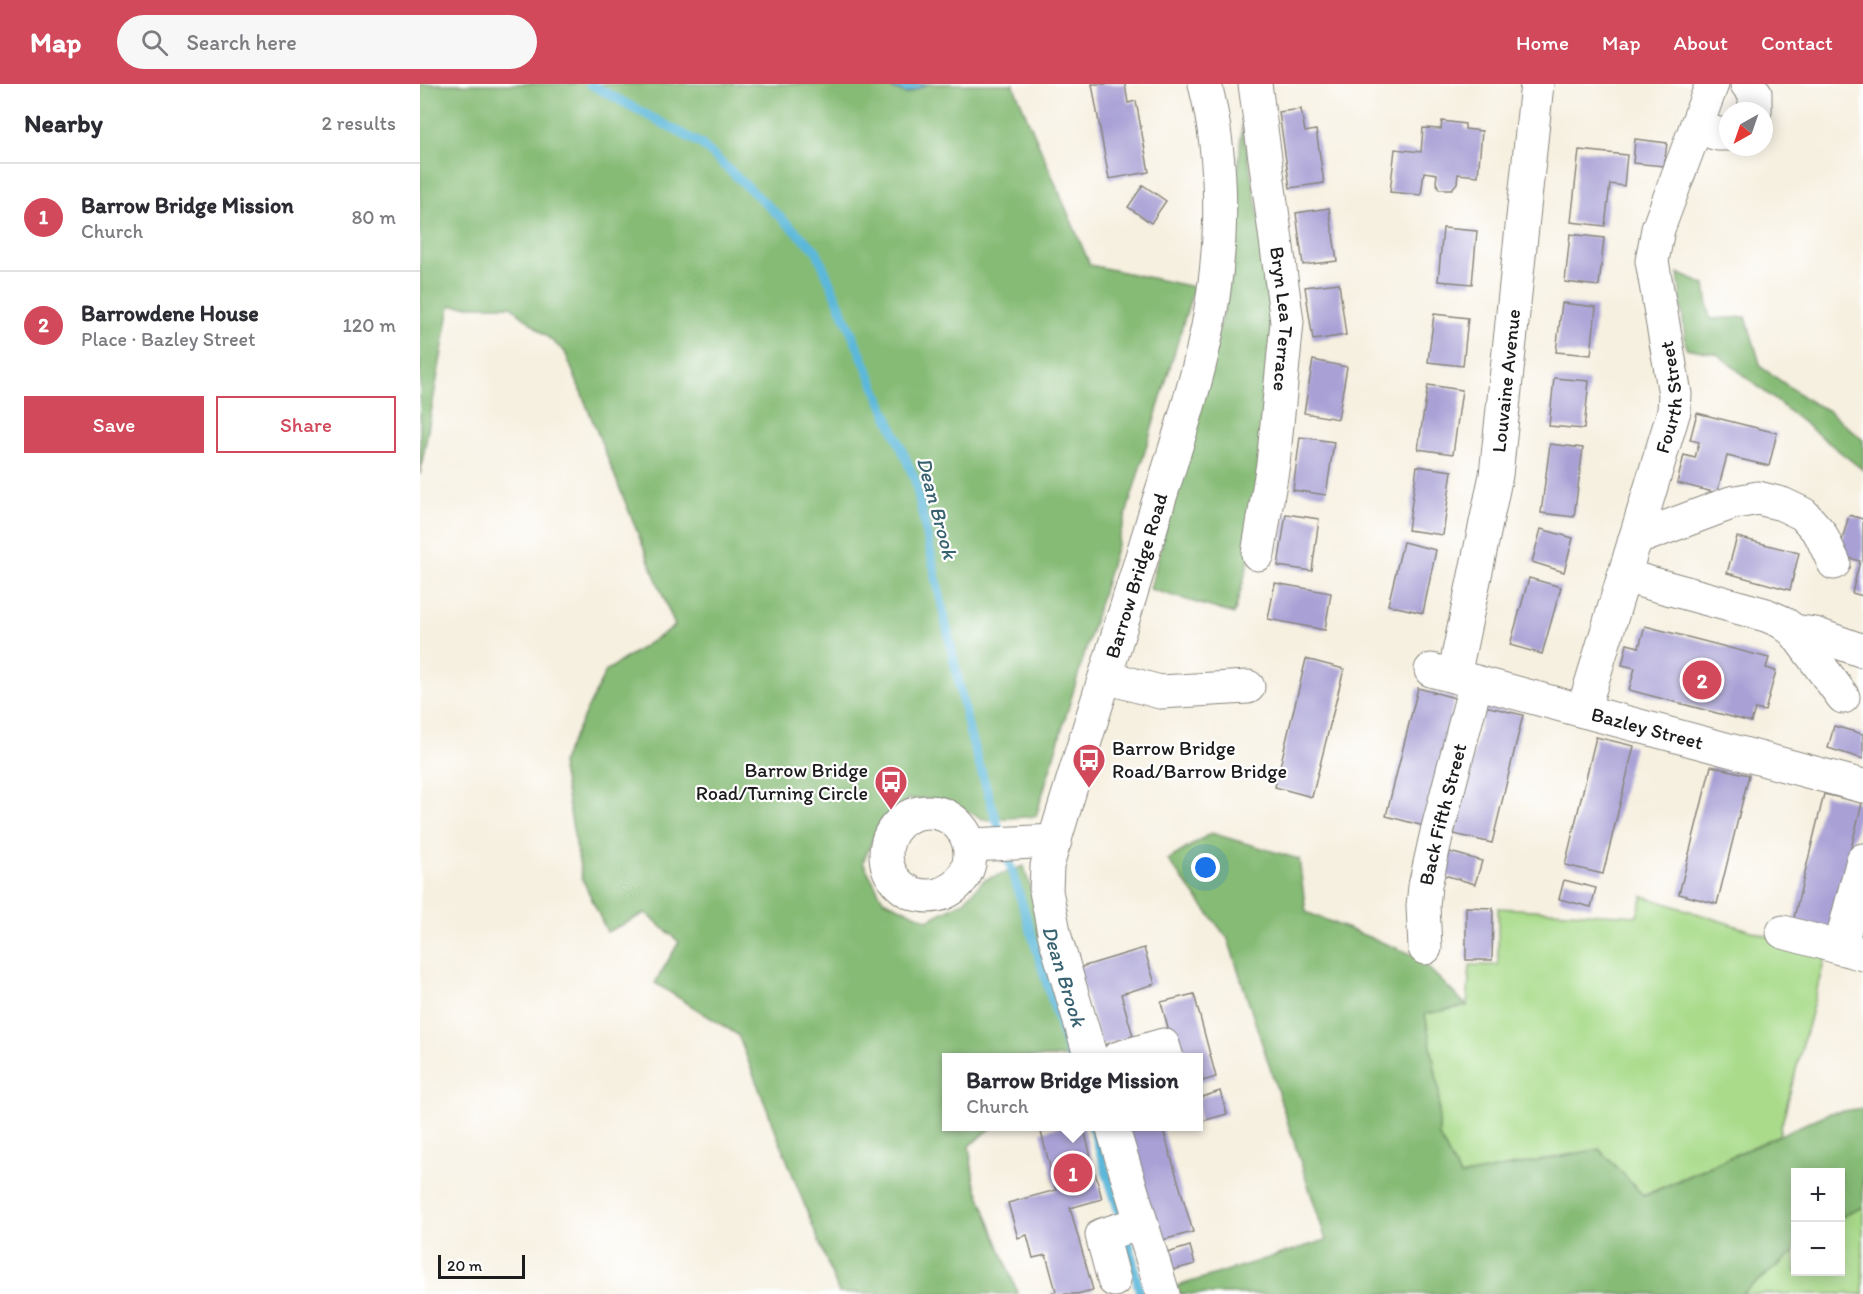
<!DOCTYPE html>
<meta charset="utf-8">
<style>
body{margin:0;font-family:Itim,sans-serif;background:#f7f7f7;color:#2b2b33}
.controls{position:absolute;right:18px;bottom:18px;display:grid;overflow:hidden;border-radius:0px;box-shadow:0 3px 15px #0003}
.controls button{width:54px;height:54px;display:grid;place-items:center;padding:0;border:0;border-bottom:2px solid #e1e1e2;background:#fff;color:#2b2b33;font:30px sans-serif}
.compass{position:absolute;left:1299px;top:18px;width:54px;height:54px;border-radius:50%;background:#fff;box-shadow:0 3px 15px #0003;rotate:220deg}
.scale{position:absolute;left:18px;bottom:15px;width:87px;box-sizing:border-box;padding-left:6px;border:3px solid #1c1c1c;border-top:0;font-size:16px;line-height:21px;white-space:nowrap;color:#1c1c1c;-webkit-text-stroke:4px #fff;paint-order:stroke}
.you{position:absolute;left:786px;top:784px;width:21px;height:21px;margin:-15px;border:4px solid #fff;border-radius:50%;background:#1a73e8;box-shadow:0 0 0 9px #1a73e833}
.badge{display:grid;place-items:center;width:39px;height:39px;border-radius:50%;background:#d1495b;color:#fff;font-size:20px;font-weight:700}
.pin{position:absolute;translate:-50% -50%;border:3px solid #fff;box-shadow:0 2px 6px #0006}
.popup{position:absolute;left:522px;top:969px;width:261px;height:78px;box-sizing:border-box;display:grid;place-content:center;border-radius:0px;background:#fff;filter:drop-shadow(0 2px 4px #0005);font-size:20px;white-space:nowrap;color:#7c7c81}
.popup b{font-size:22px;color:#2b2b33}
.popup::after{content:'';position:absolute;left:50%;top:100%;margin-left:-12px;border:12px solid transparent;border-top-color:#fff}
.list{margin:0;padding:0;list-style:none}
h2{display:flex;justify-content:space-between;align-items:center;height:78px;margin:0;padding:0 24px;font-size:26px}
h2 small{font-size:20px;font-weight:400;color:#7c7c81}
.list li{display:grid;grid-template-columns:39px 1fr auto;gap:18px;align-items:center;box-sizing:border-box;height:108px;padding:0 24px;border-top:2px solid #e1e1e2}
.list b{display:block;font-size:22px;white-space:nowrap}
.list p{margin:0;font-size:20px;white-space:nowrap;color:#7c7c81}
.list em{font-size:20px;font-style:normal;color:#7c7c81}
.actions{display:flex;gap:12px;padding:18px 24px}
.actions a{flex:1;padding:14px 0;border:2px solid #d1495b;border-radius:0px;text-align:center;font-size:21px;color:#d1495b}
.actions .main{background:#d1495b;color:#fff}
.icon{flex:none;width:33px;height:33px;fill:none;stroke:currentColor;stroke-width:2;stroke-linecap:round;stroke-linejoin:round}
.map{position:relative;flex:none;width:1443px;height:1210px;overflow:hidden}
header{display:flex;align-items:center;gap:36px;box-sizing:border-box;height:84px;padding:0 30px;background:#d1495b;color:#fff}
header strong{font-size:28px}
nav{display:flex;gap:33px;margin-inline-start:auto;font-size:21px}
.search{width:420px;height:54px;background:#f7f7f7;display:flex;align-items:center;gap:15px;box-sizing:border-box;padding:0 21px;border-radius:33px;color:#7c7c81;font-size:22px}
main{display:flex}
aside{flex:1;background:#fff}
.map>svg:first-child{display:block}
.green{fill:#a9db8a;stroke:#627c53;stroke-width:1.5}
.forest{fill:#86bb76;stroke:#516c49;stroke-width:1.5}
.water{fill:#5cb8da;stroke:#3c6a7b;stroke-width:1.5}
.lines{fill:none;stroke-linecap:round;stroke-linejoin:round}
.stream{stroke:#5cb8da;stroke-width:9}
.building{fill:#a9a1d5}
.minor-casing{stroke:#89867e;stroke-width:35}
.minor{stroke:#fff;stroke-width:33}
.labels{text-anchor:middle;stroke-width:4.5;stroke-linejoin:round;paint-order:stroke}
.street-label{font-size:20px;fill:#1c1c1c;stroke:#fff}
.poi-label{font-size:20px;fill:#1c1c1c;stroke:#fff;text-anchor:start}
.water-label{font-size:21px;font-style:italic;fill:#396271;stroke:#fff}
</style>
<header>
<strong>Map</strong>
<div class="search"><svg class="icon" aria-label="search" viewBox="0 0 24 24"><circle cx="10" cy="10" r="6"/><path d="M15 15l6 6"/></svg>Search here</div>
<nav><a>Home</a><a>Map</a><a>About</a><a>Contact</a></nav>
</header>
<main>
<aside>
<h2>Nearby<small>2 results</small></h2>
<ul class="list">
<li><span class="badge">1</span><div><b>Barrow Bridge Mission</b><p>Church</p></div><em>80 m</em></li>
<li><span class="badge">2</span><div><b>Barrowdene House</b><p>Place · Bazley Street</p></div><em>120 m</em></li>
</ul>
<div class="actions"><a class="main">Save</a><a>Share</a></div>
</aside>
<div class="map">
<svg width="1443" height="1210" viewBox="0 0 1443 1210">
<rect width="100%" height="100%" fill="#fff"/>
<filter id="ink" filterUnits="userSpaceOnUse"><feTurbulence type="fractalNoise" baseFrequency=".0167" numOctaves="2"/><feDisplacementMap in="SourceGraphic" scale="12" xChannelSelector="R" yChannelSelector="G"/><feConvolveMatrix kernelMatrix="1 2 1 2 8 2 1 2 1" color-interpolation-filters="sRGB"/></filter>
<filter id="wash" filterUnits="userSpaceOnUse"><feTurbulence type="fractalNoise" baseFrequency=".008" numOctaves="4" result="noise"/><feDisplacementMap in="SourceGraphic" scale="24" xChannelSelector="R" yChannelSelector="G"/><feGaussianBlur stdDeviation="1.35" result="paint"/><feColorMatrix in="noise" values="0 0 0 0 0 0 0 0 0 0 0 0 0 0 0 0 0 1.4 0 .05"/><feComposite in="paint" operator="in"/></filter>
<g filter="url(#wash)">
<rect width="100%" height="100%" fill="#f6f0e0"/>
<g class="green">
<polygon points="1223,812 1406,871 1359,1051 1223,1112 1179,1065 1040,1092 1019,1052 1019,1006 1005,930 1047,922 1050,881 1078,881 1078,824 1217,832"/>
<polygon points="1443,1123 1443,1210 1321,1210 1375,1168 1376,1188 1420,1188 1421,1133"/>
</g>
<g class="forest">
<polygon points="0,0 461,0 486,10 508,0 593,0 670,181 774,203 616,732 565,736 525,716 488,715 460,739 443,778 463,816 508,836 543,818 564,796 604,782 659,973 527,974 527,1042 573,1043 549,1062 554,1097 598,1210 419,1209 318,951 235,899 259,858 226,829 187,848 162,794 141,679 186,587 255,542 145,268 91,222 30,222 0,391"/>
<polygon points="822,40 847,176 854,288 829,477 814,530 730,505 808,210"/>
<polygon points="1258,189 1285,201 1290,235 1326,233 1341,283 1391,318 1409,327 1443,356 1443,386 1297,270 1266,264"/>
<polygon points="791,749 879,775 886,828 996,872 1047,922 1005,930 1019,1006 1019,1052 1040,1092 1179,1065 1224,1112 1409,1029 1443,1024 1443,1123 1421,1133 1420,1088 1376,1088 1375,1168 1321,1210 750,1210 748,1205 906,1156 808,855 748,776"/>
</g>
<polygon class="water" points="461,0 508,0 486,10"/>
<g class="lines">
<g class="stream">
<polyline points="170,0 281,60 396,166 495,396 550,651 650,974"/>
<polyline points="672,1042 709,1160 720,1210"/>
</g>
</g>
<g id="blocks">
<g class="building">
<polygon points="672,0 705,0 708,19 716,17 729,88 689,95"/>
<polygon points="881,25 885,48 896,46 904,99 870,104 859,28"/>
<polygon points="1022,37 1045,40 1045,45 1062,47 1058,92 1038,90 1037,99 1032,105 1019,105 1016,98 1017,90 1004,88 1001,111 970,108 975,65 1001,68 1003,44 1021,45"/>
<polygon points="1215,55 1247,59 1244,82 1213,79"/>
<polygon points="1159,66 1207,71 1204,102 1190,100 1185,142 1151,138"/>
<polygon points="723,101 746,117 731,139 708,123"/>
<polygon points="909,124 917,177 883,181 876,129"/>
<polygon points="1023,144 1057,147 1052,200 1018,197"/>
<polygon points="1150,150 1184,154 1179,202 1145,198"/>
<polygon points="919,199 926,251 893,256 885,203"/>
<polygon points="1142,219 1176,223 1171,271 1136,268"/>
<polygon points="1014,230 1048,234 1043,282 1008,278"/>
<polygon points="893,276 927,283 918,335 884,329"/>
<polygon points="1134,294 1169,297 1164,345 1129,342"/>
<polygon points="1008,301 1042,306 1033,370 998,365"/>
<polygon points="1277,329 1357,349 1349,382 1307,372 1297,409 1257,399 1264,371 1275,374 1279,358 1270,356"/>
<polygon points="880,353 914,358 906,411 873,406"/>
<polygon points="1130,360 1163,364 1154,433 1121,429"/>
<polygon points="997,382 1032,387 1023,451 988,446"/>
<polygon points="866,430 899,435 892,487 858,482"/>
<polygon points="1429,431 1443,435 1443,512 1432,509 1440,477 1418,471"/>
<polygon points="1121,445 1153,454 1144,488 1112,478"/>
<polygon points="1317,453 1379,469 1370,506 1307,489"/>
<polygon points="983,458 1016,466 1003,529 968,521"/>
<polygon points="1109,494 1141,503 1122,570 1090,561"/>
<polygon points="855,499 911,509 905,546 848,535"/>
<polygon points="1225,542 1349,574 1346,584 1356,587 1345,627 1335,625 1331,638 1209,606 1215,584 1202,581 1207,560 1219,563"/>
<polygon points="886,575 924,585 892,713 855,703"/>
<polygon points="998,604 1035,614 1004,742 966,732"/>
<polygon points="1065,622 1103,631 1072,759 1034,750"/>
<polygon points="1414,642 1443,650 1443,675 1408,664"/>
<polygon points="1176,653 1214,662 1183,790 1145,781"/>
<polygon points="1291,682 1329,691 1297,820 1259,810"/>
<polygon points="1404,710 1442,719 1411,847 1373,838"/>
<polygon points="1030,768 1062,777 1055,800 1024,791"/>
<polygon points="1144,796 1176,804 1171,823 1139,815"/>
<polygon points="1046,823 1073,824 1072,876 1046,876"/>
<polygon points="724,864 735,900 701,910 713,952 681,962 658,884"/>
<polygon points="774,910 796,993 779,998 779,974 756,974 741,918"/>
<polygon points="800,1007 807,1030 779,1038 779,1014"/>
<polygon points="641,1042 663,1042 682,1115 650,1124 673,1206 657,1210 629,1210 636,1207 626,1171 613,1174 607,1151 598,1154 588,1119 636,1106 621,1048"/>
<polygon points="706,1042 742,1042 773,1148 739,1157"/>
<polygon points="770,1162 775,1180 749,1187 744,1170"/>
</g>
</g>
</g>
<g filter="url(#ink)">
<use href="#blocks" fill-opacity="0" stroke="#89867e" stroke-width="1.5"/>
<g class="lines">
<g class="minor-casing">
<g id="minor">
<path id="s1" d="M835,0L867,238L853,380L838,470"/>
<polyline points="1327,0 1335,9 1335,27"/>
<polyline points="1276,43 1298,50 1308,50"/>
<polyline points="1215,455 1311,419 1338,414 1362,420 1383,430 1400,449 1414,479"/>
<polyline points="1204,492 1346,531 1362,538 1374,547 1423,613"/>
<polyline points="1374,547 1395,550 1443,567"/>
<path id="s2" d="M1011,586L1443,702"/>
<path id="s3" d="M1034,592L1076,391L1117,0"/>
<polyline points="686,593 740,608 828,603"/>
<path id="s4" d="M1163,627L1254,327L1255,310L1232,177L1238,145L1292,0"/>
<circle cx="508" cy="770" r="42"/>
<polyline points="550,761 635,757"/>
<polyline points="1363,848 1443,870"/>
<path id="s5" d="M1005,864L1003,822L1005,802L1017,748L1056,598"/>
<polyline points="1420,864 1443,776"/>
<path id="s6" d="M671,974L635,853L626,807L627,782C662,663 701,545 736,426C752,374 770,322 782,270C803,182 807,88 785,0"/>
<polyline points="698,974 743,961 747,974"/>
<polyline points="692,1042 743,1210"/>
<polyline points="694,1196 682,1151 720,1139"/>
</g>
</g>
<use href="#minor" class="minor"/>
</g>
</g>
<defs>
<g id="bus-pin" transform="scale(1.725)"><path d="M0 17L-7.5 6A9.5 9.5 0 1 1 7.5 6Z" fill="#d1495b" stroke="#fff"/><path d="M-5-6H5V4H4V6H2V4H-2V6H-4V4H-5ZM-3.5-4V0h7V-4ZM-3.5 1.2v1.5H-2V1.2ZM2 1.2v1.5H3.5V1.2Z" fill="#fff"/></g>
</defs>
<g fill-rule="evenodd">
<use href="#bus-pin" x="669" y="676"/>
<use href="#bus-pin" x="471" y="698"/>
</g>
<g class="labels">
<g class="street-label">
<text dy="7" stroke="none"><textPath href="#s1" startOffset="237">Bryn Lea Terrace</textPath></text>
<text dy="7" stroke="none"><textPath href="#s3" startOffset="300">Louvaine Avenue</textPath></text>
<text dy="7" stroke="none"><textPath href="#s4" startOffset="327">Fourth Street</textPath></text>
<text dy="7" stroke="none"><textPath href="#s6" startOffset="502">Barrow Bridge Road</textPath></text>
<text dy="7" stroke="none"><textPath href="#s2" startOffset="224">Bazley Street</textPath></text>
<text dy="7" stroke="none"><textPath href="#s5" startOffset="136">Back Fifth Street</textPath></text>
</g>
<g class="poi-label">
<text x="692" y="671">Barrow Bridge<tspan x="692" dy="23">Road/Barrow Bridge</tspan></text>
<text x="448" y="693" text-anchor="end">Barrow Bridge<tspan x="448" dy="23">Road/Turning Circle</tspan></text>
</g>
<g class="water-label">
<text transform="translate(517 424) rotate(75)" y="7">Dean Brook</text>
<text transform="translate(644 892) rotate(73)" y="7">Dean Brook</text>
</g>
</g>
</svg>
<div class="controls">
<button>+</button>
<button>−</button>
</div>
<svg class="compass" viewBox="-18 -18 36 36"><path d="M0-13l5 13h-10z" fill="#e53935"/><path d="M0 13l5-13h-10z" fill="#7c7c81"/></svg>
<div class="scale">20 m</div>
<div class="you"></div>
<div class="pin badge" style="left:653px;top:1089px">1</div>
<div class="popup"><b>Barrow Bridge Mission</b>Church</div>
<div class="pin badge" style="left:1282px;top:596px">2</div>
</div>
</main>
